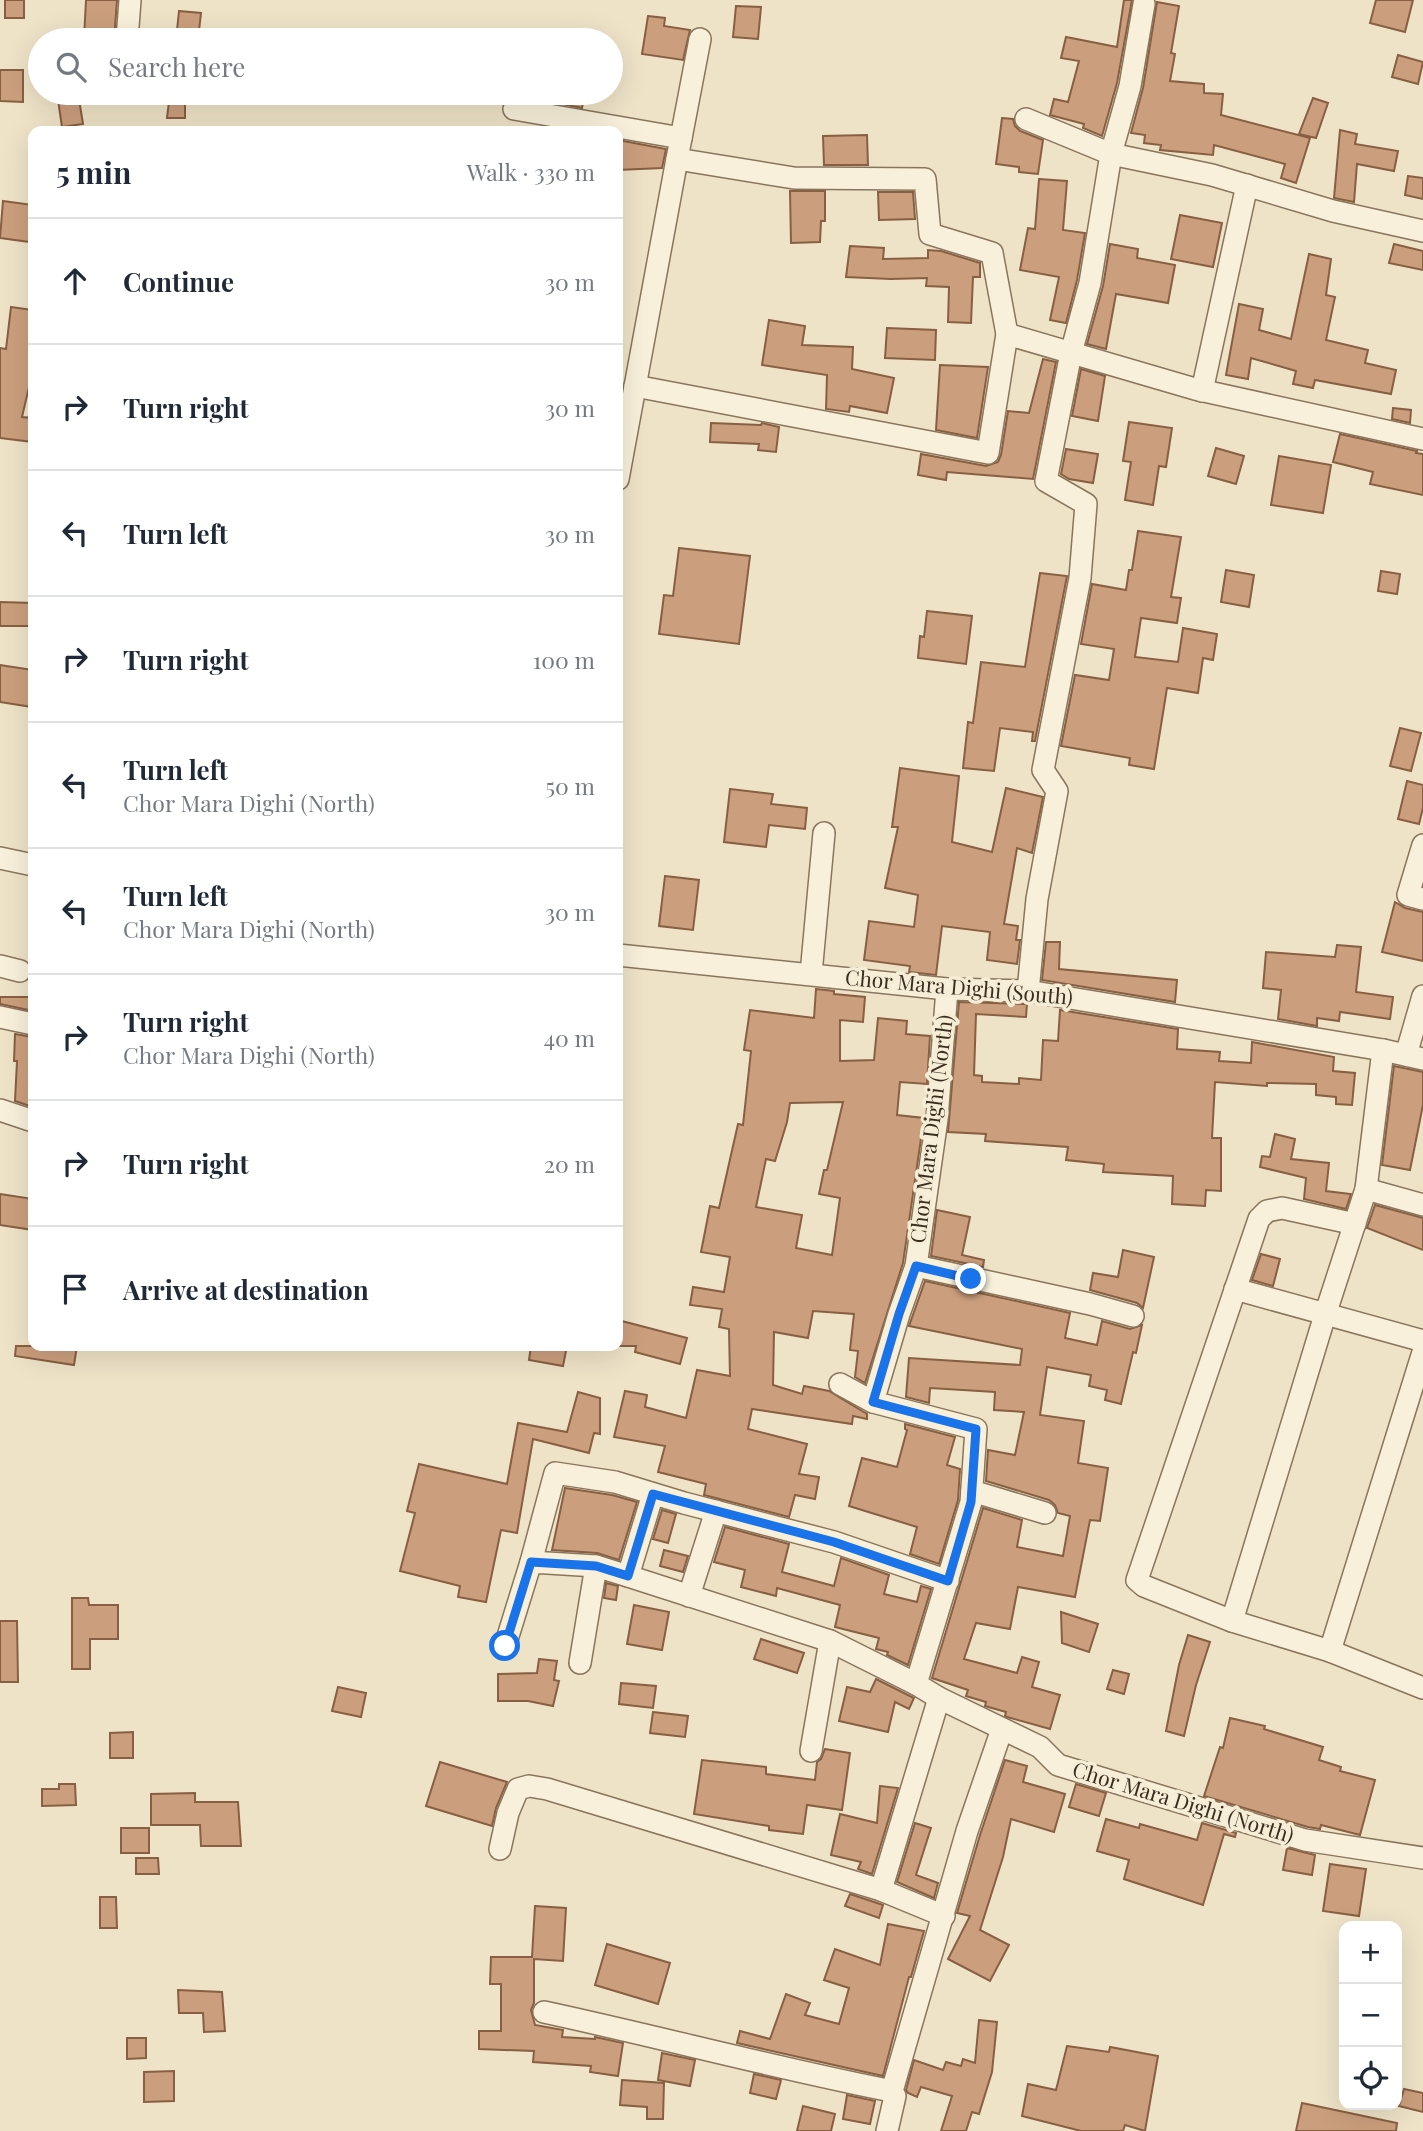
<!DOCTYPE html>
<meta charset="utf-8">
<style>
body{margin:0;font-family:"Playfair Display",serif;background:#f6f6f7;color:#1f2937}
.controls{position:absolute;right:21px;bottom:21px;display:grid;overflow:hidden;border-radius:14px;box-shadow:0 7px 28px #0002}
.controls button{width:63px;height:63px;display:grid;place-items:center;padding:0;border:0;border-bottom:2px solid #e0e1e3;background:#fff;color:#1f2937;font:35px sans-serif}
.stop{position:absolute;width:21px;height:21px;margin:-16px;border:5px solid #1a73e8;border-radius:50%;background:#fff}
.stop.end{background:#1a73e8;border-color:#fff;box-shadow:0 2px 7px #0008}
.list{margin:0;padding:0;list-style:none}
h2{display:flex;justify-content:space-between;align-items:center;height:91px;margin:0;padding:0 28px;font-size:30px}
h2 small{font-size:23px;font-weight:400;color:#747a83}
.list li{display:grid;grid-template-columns:46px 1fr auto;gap:21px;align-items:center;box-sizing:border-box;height:126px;padding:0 28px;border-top:2px solid #e0e1e3}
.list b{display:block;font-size:26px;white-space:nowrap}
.list p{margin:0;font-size:23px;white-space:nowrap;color:#747a83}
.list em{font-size:23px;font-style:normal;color:#747a83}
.icon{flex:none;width:38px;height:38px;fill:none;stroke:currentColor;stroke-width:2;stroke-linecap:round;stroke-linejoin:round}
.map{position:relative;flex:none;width:1423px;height:2131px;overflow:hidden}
.search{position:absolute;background:#fff;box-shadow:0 7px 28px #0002;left:28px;top:28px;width:595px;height:77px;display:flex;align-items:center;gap:18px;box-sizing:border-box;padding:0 24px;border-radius:38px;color:#747a83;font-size:26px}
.panel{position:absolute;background:#fff;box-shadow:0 7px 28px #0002;left:28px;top:126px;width:595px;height:1225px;border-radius:14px}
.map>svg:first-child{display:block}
.building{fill:#cb9f7d;stroke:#885f42;stroke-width:2;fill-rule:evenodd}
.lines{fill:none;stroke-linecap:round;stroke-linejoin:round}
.minor-casing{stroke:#89755c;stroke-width:24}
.minor{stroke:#f8f0da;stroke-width:21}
.route{stroke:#1a73e8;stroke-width:9}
.labels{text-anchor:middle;stroke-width:7;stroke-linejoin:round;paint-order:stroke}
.street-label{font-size:21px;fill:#3a2d20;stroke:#f5edd6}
</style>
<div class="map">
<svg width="1423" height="2131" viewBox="0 0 1423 2131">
<rect width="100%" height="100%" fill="#eee3c7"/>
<g class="building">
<rect x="5" y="0" width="19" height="18"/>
<polygon points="86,0 117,0 114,40 84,39"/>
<polygon points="1124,0 1132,0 1117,83 1102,136 1083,128 1084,124 1050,115 1054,99 1068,102 1079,61 1061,58 1066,37 1117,47"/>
<polygon points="1376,0 1413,0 1405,32 1370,23"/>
<polygon points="1157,2 1179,6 1171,53 1175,54 1170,81 1204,84 1204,93 1223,94 1221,115 1310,138 1296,183 1281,178 1285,164 1214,145 1213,155 1160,150 1161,145 1144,143 1145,135 1131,133 1143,88"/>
<polygon points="736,6 761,7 758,39 733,37"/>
<polygon points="179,11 201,13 198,40 176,40"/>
<polygon points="648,16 665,18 664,26 690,30 683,60 642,54"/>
<polygon points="1398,55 1423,62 1418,84 1392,77"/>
<polygon points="0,70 23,70 23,102 0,101"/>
<polygon points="57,93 78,93 83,124 62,127"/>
<polygon points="170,93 185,93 185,118 167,118"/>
<polygon points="548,93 585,93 582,108 547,101"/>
<polygon points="1313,98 1328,103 1316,138 1299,134"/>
<polygon points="1002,118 1013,119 1015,126 1020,131 1043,140 1038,174 1019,172 1019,167 996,164"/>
<polygon points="1340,130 1357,134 1355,144 1398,151 1394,171 1357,164 1354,202 1334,198"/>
<polygon points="867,135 868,165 824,165 823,136"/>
<polygon points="618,140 666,149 662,168 618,170"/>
<polygon points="1408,176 1423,178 1423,199 1405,195"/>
<polygon points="1039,179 1067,181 1063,230 1085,233 1077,280 1066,323 1050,320 1059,277 1020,270 1028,228 1035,229"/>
<polygon points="790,191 825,191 825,221 821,221 820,242 791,243"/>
<polygon points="878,192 913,192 915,219 879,220"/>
<polygon points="3,201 33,205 30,242 0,238"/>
<polygon points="1180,215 1222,223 1213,267 1171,259"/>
<polygon points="1110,244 1138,249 1137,258 1175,265 1168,303 1116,294 1106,349 1087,344 1103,286"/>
<polygon points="1394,244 1423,251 1423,270 1389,263"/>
<polygon points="850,246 884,248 883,259 928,258 928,250 941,251 980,263 980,277 973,277 971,323 948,322 949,287 926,286 927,278 891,279 846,277"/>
<polygon points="1309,254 1331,259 1326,295 1335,297 1326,340 1368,350 1365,363 1396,370 1391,394 1315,380 1313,388 1293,384 1296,371 1251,358 1248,379 1226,375 1239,304 1263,309 1259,330 1291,339"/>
<polygon points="11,307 33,310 33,370 22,417 33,418 33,442 0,438 0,348 6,349"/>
<polygon points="769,320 805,326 802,345 853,347 852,369 894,378 887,413 850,406 849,412 826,409 827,375 762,365"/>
<polygon points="887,328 936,330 935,360 885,358"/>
<polygon points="1043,359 1056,362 1033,479 947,472 946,480 918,475 921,454 986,466 998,462 1001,455 1008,411 1029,413"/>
<polygon points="940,365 988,367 977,438 936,430"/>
<polygon points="1081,369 1105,376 1098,421 1072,416"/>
<polygon points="1393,408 1411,410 1410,423 1392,419"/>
<polygon points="1129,422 1172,428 1166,467 1159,466 1153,505 1125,500 1131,462 1123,461"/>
<polygon points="711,423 761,425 762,423 779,427 776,452 758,450 759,444 710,442"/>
<polygon points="1340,434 1417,451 1416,453 1423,454 1423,495 1370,484 1373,472 1333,462"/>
<polygon points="1216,448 1244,456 1236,484 1208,476"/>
<polygon points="1066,449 1098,454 1093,483 1069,479 1061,474"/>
<polygon points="1279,456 1331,465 1323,513 1271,505"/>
<polygon points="1138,531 1181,537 1171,597 1181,598 1177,623 1141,618 1135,657 1178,662 1183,628 1217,634 1213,660 1203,658 1198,693 1167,688 1154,769 1129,765 1130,758 1061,746 1075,675 1109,680 1114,649 1081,644 1092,584 1126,590 1129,570 1132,570"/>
<polygon points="679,548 750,556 739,644 659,634 664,595 673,596"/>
<polygon points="1226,570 1254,575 1249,607 1221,602"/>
<polygon points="1381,571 1400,574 1397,594 1378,591"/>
<polygon points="1040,573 1067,576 1035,741 1032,741 1033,732 1000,728 994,771 963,768 968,722 973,723 981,662 1025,667"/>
<polygon points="0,602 33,603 33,626 0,626"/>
<polygon points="927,611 972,616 966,664 918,658 920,636 924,637"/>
<polygon points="0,665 33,670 32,707 0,702"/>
<polygon points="1400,728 1421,733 1411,771 1390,766"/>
<polygon points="900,768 959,776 952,842 992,852 1006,788 1043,797 1032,853 1017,848 1004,924 1018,926 1016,940 1020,940 1017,964 987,960 990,932 942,926 936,975 909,972 910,966 864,960 869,921 914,927 918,895 885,888 898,827 892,827"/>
<polygon points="1407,781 1423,785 1423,808 1419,824 1398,819"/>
<polygon points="730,789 773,794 771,804 807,808 805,829 769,825 766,847 724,842"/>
<polygon points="665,876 699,880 693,930 659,926"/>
<polygon points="1395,902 1405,908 1423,912 1423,961 1382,952"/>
<polygon points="1046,942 1060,942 1059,969 1177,980 1175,1002 1042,980"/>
<polygon points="1337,945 1361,947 1356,992 1393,997 1390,1019 1340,1012 1339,1021 1317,1018 1317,1026 1278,1019 1281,990 1263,988 1266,952 1335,957"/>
<path d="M816,989L834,991V994L865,997L863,1022L840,1020V1061L874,1060L878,1018L907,1021L906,1034L930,1036L927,1084L900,1082L897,1115L924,1118L903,1263L865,1383L855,1377L858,1351L850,1350L854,1314L813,1311L808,1338L774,1332L773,1385L802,1394L804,1386L829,1391L867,1414V1419L853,1416L852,1424L752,1409L748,1429L807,1444L799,1474L819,1477L815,1499L795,1495L789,1517L704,1495L706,1484L658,1472L665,1446L614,1437L625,1391L647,1395L645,1407L686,1418L697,1370L730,1376L729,1329L719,1327L722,1309L690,1305L693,1287L724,1292L730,1257L701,1252L710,1206L719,1208L738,1124L743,1125L751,1051L744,1050L750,1010L814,1018ZM843,1102L827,1170H824L819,1194L840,1198L832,1255L796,1248L802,1215L756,1207L766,1159L775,1161L787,1122L790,1103Z"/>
<polygon points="0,997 33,997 33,1011 0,1004"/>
<polygon points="959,1002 1027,1004 1026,1017 976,1014 974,1075 982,1076 982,1082 1019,1084 1019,1078 1041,1080 1043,1040 1058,1041 1060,1010 1178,1029 1177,1049 1220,1052 1219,1061 1251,1063 1252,1042 1334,1057 1333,1071 1355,1073 1352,1105 1336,1104 1336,1097 1316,1095 1316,1084 1267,1083 1267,1086 1215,1082 1212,1138 1221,1138 1221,1191 1206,1190 1205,1206 1172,1204 1173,1176 1103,1172 1104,1164 1066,1160 1068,1147 985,1141 986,1134 948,1132"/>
<polygon points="15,1034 33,1037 33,1107 15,1101 17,1061 14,1061"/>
<polygon points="1394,1066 1423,1072 1423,1105 1410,1170 1382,1165"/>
<polygon points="1275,1134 1295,1139 1291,1159 1329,1163 1326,1191 1351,1194 1346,1209 1304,1199 1306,1178 1260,1167 1262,1156 1270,1157"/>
<polygon points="0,1194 33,1199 33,1230 0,1225"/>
<polygon points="1375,1205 1423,1218 1423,1250 1367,1228"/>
<polygon points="937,1210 970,1217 962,1255 984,1260 983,1267 931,1256"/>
<polygon points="1123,1250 1154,1257 1143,1308 1137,1303 1090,1290 1093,1273 1118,1277"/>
<polygon points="1261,1254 1280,1259 1273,1286 1252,1280"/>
<polygon points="925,1281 1070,1313 1065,1338 1097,1345 1102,1321 1130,1329 1142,1325 1136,1353 1133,1352 1121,1404 1105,1400 1107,1390 1089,1386 1091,1375 1047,1367 1040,1415 1084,1421 1078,1463 1108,1468 1100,1521 1090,1520 1075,1597 1018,1587 1010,1629 976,1623 964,1659 1017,1673 1022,1657 1039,1662 1032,1687 1060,1695 1050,1729 1007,1717 1005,1716 1006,1712 985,1706 986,1702 966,1696 968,1690 932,1678 983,1508 1022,1520 1017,1547 1063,1556 1070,1516 1058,1513 1055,1505 1049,1500 986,1481 988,1450 1015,1455 1024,1412 994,1410 995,1392 930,1388 929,1403 906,1397 909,1358 1020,1365 1022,1349 909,1326"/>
<polygon points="618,1320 687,1338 680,1364 635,1352 636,1346 618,1346"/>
<polygon points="16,1346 77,1346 74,1365 15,1356"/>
<polygon points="531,1346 567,1346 563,1366 529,1360"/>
<polygon points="578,1392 600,1398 600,1434 594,1433 589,1453 533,1439 517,1533 501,1530 486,1602 458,1597 460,1586 400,1571 415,1513 407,1511 419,1464 507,1484 518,1423 567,1432"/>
<polygon points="905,1424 955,1437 947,1465 960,1469 958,1500 939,1564 910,1554 917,1527 849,1506 862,1458 897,1467 907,1430 905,1429"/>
<polygon points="565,1488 612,1495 637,1502 619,1560 597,1553 552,1550"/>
<polygon points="662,1510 676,1514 668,1543 653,1539"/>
<polygon points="725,1527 789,1544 782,1572 834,1586 841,1558 889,1575 884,1594 917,1602 921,1586 931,1589 908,1665 887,1655 888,1652 876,1649 879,1638 835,1627 840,1605 777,1588 776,1596 741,1587 745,1570 714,1562"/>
<polygon points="664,1550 688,1556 683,1572 660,1566"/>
<polygon points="606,1583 618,1586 616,1600 604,1598"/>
<polygon points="72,1598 88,1598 89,1605 118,1605 118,1639 90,1639 90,1669 72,1669"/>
<polygon points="634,1605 669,1612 662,1650 627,1644"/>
<polygon points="1061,1612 1098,1624 1089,1652 1062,1643"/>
<polygon points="0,1621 17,1621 18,1682 0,1682"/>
<polygon points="1188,1635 1210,1642 1196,1685 1184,1736 1166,1731 1179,1665"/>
<polygon points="761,1639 804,1653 797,1673 754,1659"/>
<polygon points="539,1659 557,1661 554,1680 559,1681 553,1706 528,1701 498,1701 498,1674 537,1673"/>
<polygon points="1113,1670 1129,1674 1124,1694 1107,1689"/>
<polygon points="876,1679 914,1698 909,1709 895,1702 888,1732 839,1721 847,1687 870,1692"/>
<polygon points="621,1683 656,1686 653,1708 619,1704"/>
<polygon points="338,1687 366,1693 361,1717 332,1711"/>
<polygon points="653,1712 688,1716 685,1737 650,1733"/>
<polygon points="1230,1718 1265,1726 1264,1729 1323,1747 1319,1760 1341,1767 1340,1771 1375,1780 1360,1835 1321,1825 1320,1829 1308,1827 1204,1796 1220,1747 1223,1748"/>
<polygon points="133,1732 133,1758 110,1758 110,1733"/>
<polygon points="825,1749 850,1753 842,1810 807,1805 803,1834 769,1830 769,1826 694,1814 702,1760 766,1767 766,1774 815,1780 817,1762 821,1759"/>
<polygon points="1005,1760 1027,1766 1023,1782 1065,1794 1054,1832 1011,1819 1003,1857 980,1930 1009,1945 990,1981 948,1959 970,1916 957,1913 980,1835"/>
<polygon points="440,1762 507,1782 496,1808 492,1826 426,1806"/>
<polygon points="59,1784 75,1784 76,1805 42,1806 42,1789 59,1789"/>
<polygon points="1076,1784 1106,1793 1099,1816 1069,1807"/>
<polygon points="880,1786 898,1788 872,1874 858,1869 861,1862 831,1855 840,1814 877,1823"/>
<polygon points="195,1793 195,1802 238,1802 241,1846 201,1846 200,1825 151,1825 151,1794"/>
<polygon points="1106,1819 1139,1828 1140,1824 1197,1840 1202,1823 1236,1833 1235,1837 1224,1834 1203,1905 1124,1879 1129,1860 1097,1851"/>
<polygon points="915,1823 931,1828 916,1875 938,1883 934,1898 897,1882"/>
<rect x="121" y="1828" width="28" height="25"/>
<polygon points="1287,1848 1315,1855 1312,1875 1283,1870"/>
<polygon points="136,1858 158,1858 159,1874 136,1874"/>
<polygon points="1330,1864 1366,1869 1359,1916 1323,1911"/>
<polygon points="850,1894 883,1905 879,1918 845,1906"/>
<polygon points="100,1897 116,1897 117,1928 100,1928"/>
<polygon points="535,1906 566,1908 563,1961 534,1959 534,2003 531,2010 535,2025 563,2030 562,2037 595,2039 595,2037 623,2043 618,2076 590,2072 591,2066 533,2062 534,2051 479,2049 479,2031 501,2031 501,1984 490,1984 491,1957 532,1957"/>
<polygon points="888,1924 924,1931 911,1977 909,1977 883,2076 737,2043 740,2031 770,2039 786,1994 810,2003 805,2015 839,2024 849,1988 824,1980 835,1949 880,1965"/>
<polygon points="607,1944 670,1963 658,2004 595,1985"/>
<polygon points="178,1990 222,1992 225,2031 204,2032 203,2013 179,2013"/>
<polygon points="979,2020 997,2022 992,2072 979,2114 972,2112 966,2131 941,2131 952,2096 921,2087 917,2097 908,2093 906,2090 914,2060 943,2070 946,2062 961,2066 963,2059 975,2063"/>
<polygon points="127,2038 146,2038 146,2058 127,2059"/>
<polygon points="1067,2046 1109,2052 1110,2047 1158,2056 1145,2131 1125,2125 1123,2131 1081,2131 1022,2116 1028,2084 1056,2090"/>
<polygon points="662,2053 695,2060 690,2086 658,2080"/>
<polygon points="174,2071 174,2101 144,2102 144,2072"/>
<polygon points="754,2074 781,2080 776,2099 750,2093"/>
<polygon points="622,2080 664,2083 663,2119 647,2119 647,2107 620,2105"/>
<polygon points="1404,2089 1423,2093 1423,2112 1399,2106"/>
<polygon points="847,2095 875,2101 870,2124 843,2119"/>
<polygon points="1302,2103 1397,2123 1396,2131 1296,2131"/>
<polygon points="803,2106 835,2114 831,2131 797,2131"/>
</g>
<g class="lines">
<g class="minor-casing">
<g id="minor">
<polyline points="700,39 677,159 794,178 925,179 930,234 992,253 1007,334 1195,389 1423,439"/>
<polyline points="127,40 130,0"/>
<polyline points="514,109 681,138"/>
<polyline points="1026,119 1111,154 1212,175 1333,211 1423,231"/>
<polyline points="635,386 988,453 1007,334"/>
<polyline points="1202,391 1247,185"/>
<polyline points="618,479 677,159"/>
<polyline points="1423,845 1408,895 1423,899"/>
<polyline points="0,858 33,865"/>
<polyline points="618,955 947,989 1028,991 1383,1050 1423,1059"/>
<polyline points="0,966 20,971"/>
<polyline points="811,974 824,833"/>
<polyline points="947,989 937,1119 916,1266 899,1314 873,1402 976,1429 971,1502 916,1684 939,1698 1040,1747 1058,1765 1305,1840 1423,1858"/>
<polyline points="1028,991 1037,899 1057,791 1043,770 1080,578 1086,504 1046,481 1071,353 1090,283 1111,154 1130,86 1144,4"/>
<polyline points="0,1017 33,1024"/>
<polyline points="1406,1055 1423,996"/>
<polyline points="0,1110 33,1121"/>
<polyline points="1366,1189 1423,1205"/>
<polyline points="1355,1224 1282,1208 1267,1211 1259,1219 1137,1580 1144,1586 1232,1621 1330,1651 1423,1688"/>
<polyline points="916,1266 1090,1304 1133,1316"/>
<polyline points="1235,1289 1423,1341"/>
<polyline points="840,1384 873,1402"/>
<polyline points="972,1491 1045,1513"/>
<polyline points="531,1562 555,1473 615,1482 684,1503 834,1542 948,1581"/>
<polyline points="628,1576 653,1494"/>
<polyline points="689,1596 716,1511"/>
<polyline points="1232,1621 1325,1315 1366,1189 1383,1050"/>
<polyline points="505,1646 531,1562 596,1566 628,1576 830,1641 916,1684"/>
<polyline points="1330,1651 1423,1352"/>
<polyline points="580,1663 596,1566"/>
<polyline points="811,1751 830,1641"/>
<polyline points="500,1849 508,1813 518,1789 529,1786 547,1789 881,1890 944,1916"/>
<polyline points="881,1890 939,1698"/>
<path d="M544,2012C660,2037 775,2068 892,2091L967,1831L1002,1729"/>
<polyline points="887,2131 895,2096"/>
</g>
</g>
<use href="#minor" class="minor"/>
</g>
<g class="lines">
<polyline class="route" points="505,1646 531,1562 596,1566 628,1576 653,1494 834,1542 948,1581 971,1502 976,1429 873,1402 899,1314 916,1266 971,1279"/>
</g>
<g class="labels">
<g class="street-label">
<text transform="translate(959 988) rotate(5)" y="7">Chor Mara Dighi (South)</text>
<text transform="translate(932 1129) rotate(-83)" y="7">Chor Mara Dighi (North)</text>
<text transform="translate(1183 1803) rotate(17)" y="7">Chor Mara Dighi (North)</text>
</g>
</g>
</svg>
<div class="controls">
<button>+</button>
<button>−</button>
<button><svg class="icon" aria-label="locate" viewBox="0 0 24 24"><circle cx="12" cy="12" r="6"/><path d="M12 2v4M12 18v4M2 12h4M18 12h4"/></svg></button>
</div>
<div class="stop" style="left:505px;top:1646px"></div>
<div class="stop end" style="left:971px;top:1279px"></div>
<div class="search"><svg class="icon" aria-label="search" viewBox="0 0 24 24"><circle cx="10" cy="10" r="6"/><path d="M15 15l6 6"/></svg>Search here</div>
<section class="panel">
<h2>5 min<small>Walk · 330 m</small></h2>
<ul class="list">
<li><svg class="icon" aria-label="ahead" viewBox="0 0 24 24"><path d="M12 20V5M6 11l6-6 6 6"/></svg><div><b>Continue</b></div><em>30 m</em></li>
<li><svg class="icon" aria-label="right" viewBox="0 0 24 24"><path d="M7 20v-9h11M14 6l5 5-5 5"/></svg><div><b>Turn right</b></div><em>30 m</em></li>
<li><svg class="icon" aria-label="left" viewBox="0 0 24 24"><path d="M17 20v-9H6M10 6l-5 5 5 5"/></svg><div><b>Turn left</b></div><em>30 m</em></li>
<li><svg class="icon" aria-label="right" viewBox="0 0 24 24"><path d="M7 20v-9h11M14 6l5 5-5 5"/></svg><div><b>Turn right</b></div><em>100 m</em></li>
<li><svg class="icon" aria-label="left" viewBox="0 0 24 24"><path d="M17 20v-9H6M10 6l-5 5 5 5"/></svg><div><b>Turn left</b><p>Chor Mara Dighi (North)</p></div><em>50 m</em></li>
<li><svg class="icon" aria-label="left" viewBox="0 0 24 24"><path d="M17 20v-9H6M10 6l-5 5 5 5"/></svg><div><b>Turn left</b><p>Chor Mara Dighi (North)</p></div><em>30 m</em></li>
<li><svg class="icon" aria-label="right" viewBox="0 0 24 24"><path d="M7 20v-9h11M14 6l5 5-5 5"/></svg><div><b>Turn right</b><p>Chor Mara Dighi (North)</p></div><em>40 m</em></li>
<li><svg class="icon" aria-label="right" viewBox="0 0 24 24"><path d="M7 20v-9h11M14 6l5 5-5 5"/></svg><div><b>Turn right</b></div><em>20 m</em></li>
<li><svg class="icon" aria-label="arrive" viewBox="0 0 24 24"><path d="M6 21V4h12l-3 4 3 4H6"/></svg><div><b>Arrive at destination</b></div></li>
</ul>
</section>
</div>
